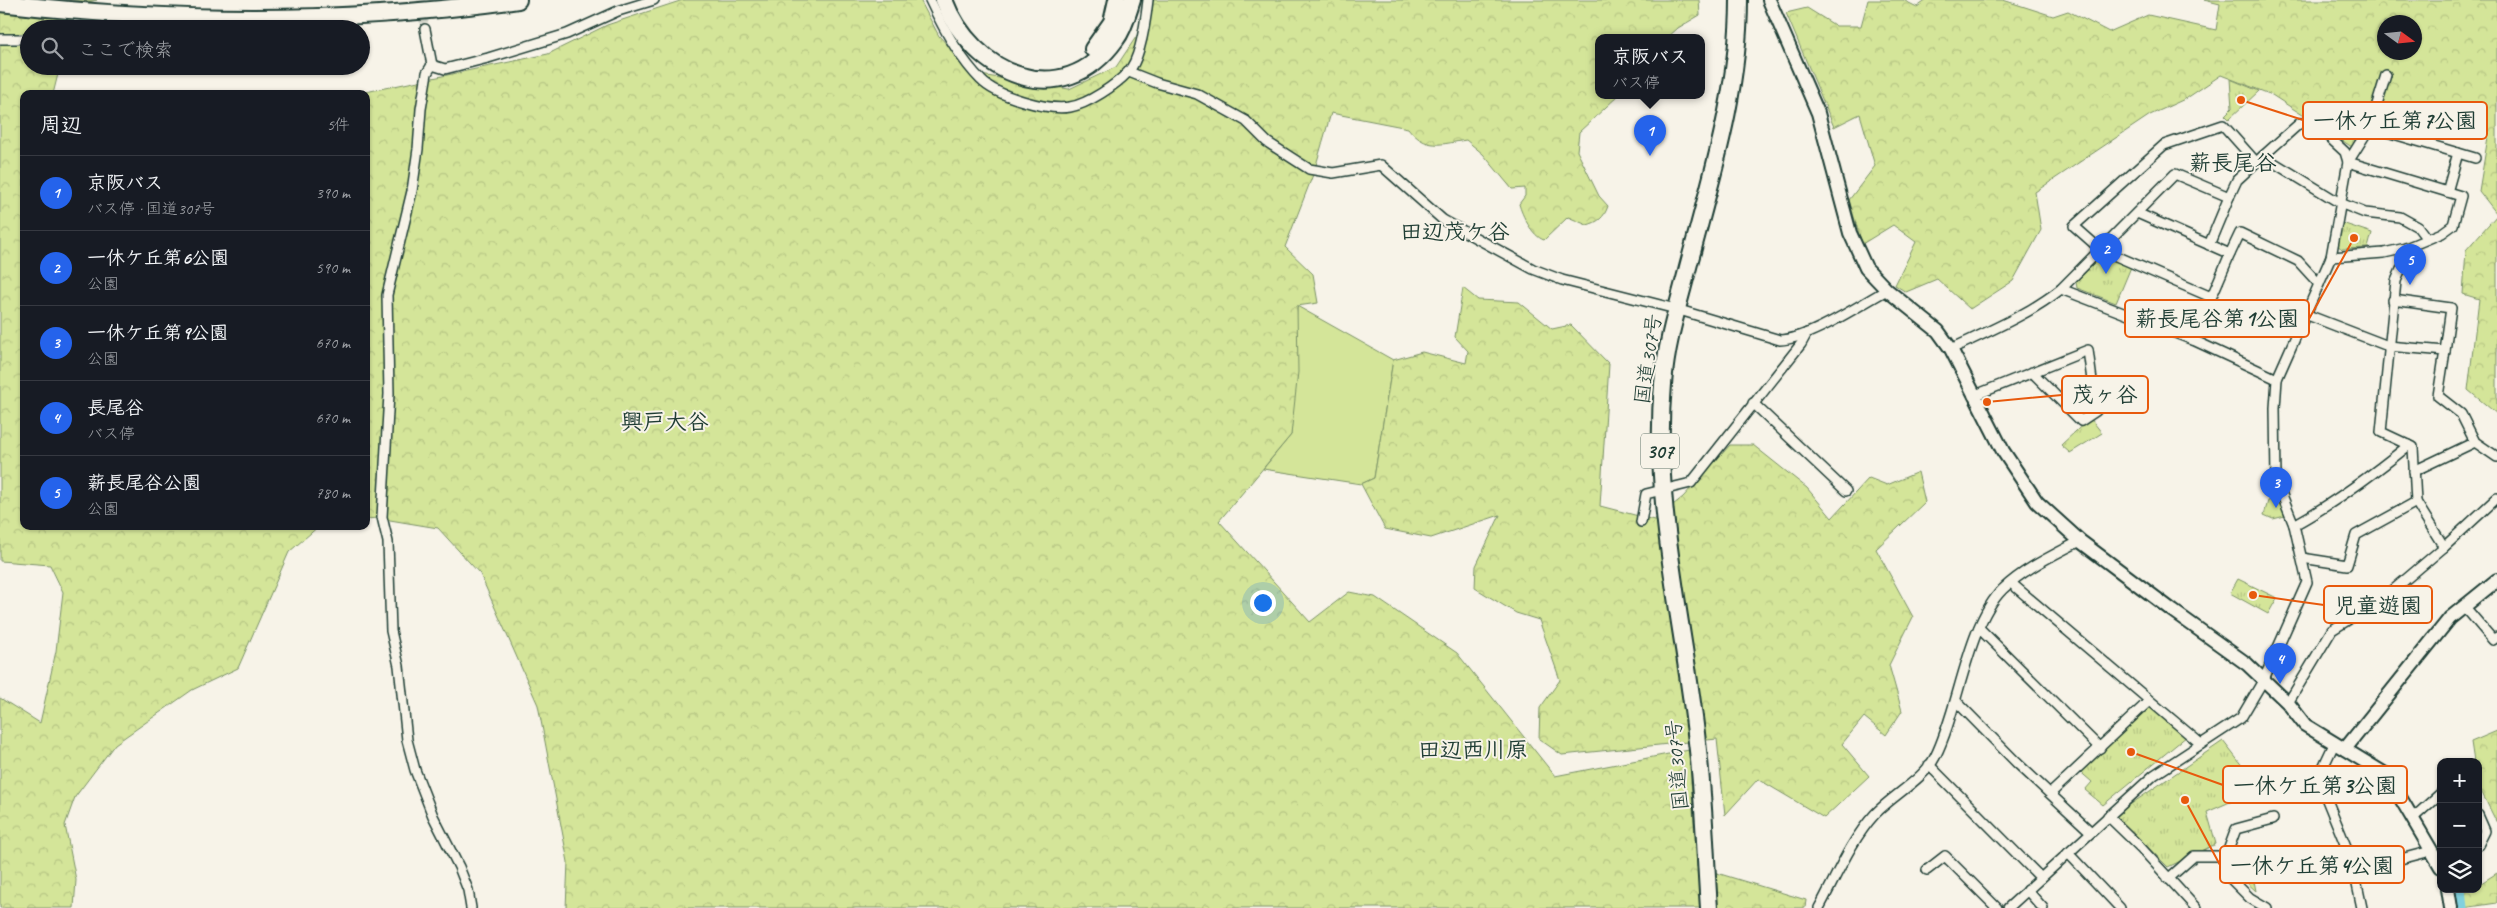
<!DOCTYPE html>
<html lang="ja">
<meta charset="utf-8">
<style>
body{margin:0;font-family:Caveat,"Klee One",sans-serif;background:#20242c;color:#f1f3f6}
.controls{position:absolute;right:15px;bottom:15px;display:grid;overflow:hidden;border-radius:10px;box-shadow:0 1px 4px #0004}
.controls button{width:45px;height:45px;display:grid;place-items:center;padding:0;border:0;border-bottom:1px solid #363941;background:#171b24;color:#f1f3f6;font:25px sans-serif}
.compass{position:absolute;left:2377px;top:15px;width:45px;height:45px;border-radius:50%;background:#171b24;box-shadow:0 1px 4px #0004;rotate:105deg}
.you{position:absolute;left:1262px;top:602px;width:18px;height:18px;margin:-12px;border:4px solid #fff;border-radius:50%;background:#1a73e8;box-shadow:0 0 0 8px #1a73e833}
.badge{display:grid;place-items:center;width:32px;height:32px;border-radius:50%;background:#2563eb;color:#fff;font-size:16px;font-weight:700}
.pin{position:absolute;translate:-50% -41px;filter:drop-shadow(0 1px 2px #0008)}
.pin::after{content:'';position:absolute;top:26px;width:18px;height:15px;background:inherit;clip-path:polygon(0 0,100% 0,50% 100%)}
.popup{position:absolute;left:1595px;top:34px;width:110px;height:65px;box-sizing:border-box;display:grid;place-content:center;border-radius:10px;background:#171b24;filter:drop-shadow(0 1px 4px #0005);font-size:16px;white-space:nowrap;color:#9ea1a6}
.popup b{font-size:19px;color:#f1f3f6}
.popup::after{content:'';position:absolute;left:50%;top:100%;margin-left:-10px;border:10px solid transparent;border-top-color:#171b24}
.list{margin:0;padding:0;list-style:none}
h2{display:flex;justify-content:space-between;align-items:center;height:65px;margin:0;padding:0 20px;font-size:21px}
h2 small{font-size:16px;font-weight:400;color:#9ea1a6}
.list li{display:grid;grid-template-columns:32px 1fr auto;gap:15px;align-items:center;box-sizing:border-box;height:75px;padding:0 20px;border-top:1px solid #363941}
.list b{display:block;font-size:19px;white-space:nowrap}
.list p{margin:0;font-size:16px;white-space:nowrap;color:#9ea1a6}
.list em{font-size:16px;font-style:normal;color:#9ea1a6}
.icon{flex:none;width:28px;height:28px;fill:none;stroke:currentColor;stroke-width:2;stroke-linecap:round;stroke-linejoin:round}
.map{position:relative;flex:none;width:2497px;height:908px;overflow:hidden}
.search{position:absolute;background:#171b24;box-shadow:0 1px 4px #0004;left:20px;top:20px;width:350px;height:55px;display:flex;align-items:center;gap:12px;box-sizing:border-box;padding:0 18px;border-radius:28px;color:#9ea1a6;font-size:19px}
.panel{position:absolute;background:#171b24;box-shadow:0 1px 4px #0004;left:20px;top:90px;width:350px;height:440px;border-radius:10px}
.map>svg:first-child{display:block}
.green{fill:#d4e599;stroke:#7a9166}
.forest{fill:url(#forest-crowns);stroke:#7a9166;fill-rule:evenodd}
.park{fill:url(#park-tufts);stroke:#7a9166}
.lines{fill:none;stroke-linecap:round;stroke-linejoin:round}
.river{stroke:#81d0dd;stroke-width:19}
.street-tunnel{stroke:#cccfc4;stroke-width:9;stroke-dasharray:9 4.5;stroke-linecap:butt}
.street-casing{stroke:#1f3d34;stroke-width:12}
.secondary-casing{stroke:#1f3d34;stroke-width:16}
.highway-casing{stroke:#1f3d34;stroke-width:20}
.street{stroke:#f7f3e8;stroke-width:9}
.secondary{stroke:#f7f3e8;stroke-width:12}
.highway{stroke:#f7f3e8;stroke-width:16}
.labels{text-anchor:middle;stroke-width:4;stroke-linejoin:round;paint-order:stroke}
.shield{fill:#f7f3e8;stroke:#60746a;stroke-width:1}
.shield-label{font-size:20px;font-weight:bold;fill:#1f3d34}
.street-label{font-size:21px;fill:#1f3d34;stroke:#f7f3e8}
.neighbourhood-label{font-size:22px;font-weight:bold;fill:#1f3d34;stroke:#f7f3e8}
.leader{fill:none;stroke:#e8590c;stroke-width:2}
.callout-dot{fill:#e8590c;stroke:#f7f3e8;stroke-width:2}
.callout{fill:#f7f3e8;stroke:#e8590c;stroke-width:2}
.callout-label{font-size:22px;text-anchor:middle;font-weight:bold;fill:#1f3d34}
</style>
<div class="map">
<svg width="2497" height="908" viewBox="0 0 2497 908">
<defs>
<pattern id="forest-crowns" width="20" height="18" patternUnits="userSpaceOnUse" patternTransform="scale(1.25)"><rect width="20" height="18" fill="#d4e599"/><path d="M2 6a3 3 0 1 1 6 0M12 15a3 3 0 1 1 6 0" fill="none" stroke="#b6c584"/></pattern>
<pattern id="park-tufts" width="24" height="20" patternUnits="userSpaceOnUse" patternTransform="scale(1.25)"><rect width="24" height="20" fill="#d4e599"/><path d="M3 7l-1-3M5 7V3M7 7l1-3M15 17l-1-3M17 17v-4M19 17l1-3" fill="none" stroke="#b6c584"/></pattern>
</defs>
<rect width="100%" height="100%" fill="#f7f3e8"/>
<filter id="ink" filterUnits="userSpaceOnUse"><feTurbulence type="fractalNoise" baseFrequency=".02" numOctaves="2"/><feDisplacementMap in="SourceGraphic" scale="10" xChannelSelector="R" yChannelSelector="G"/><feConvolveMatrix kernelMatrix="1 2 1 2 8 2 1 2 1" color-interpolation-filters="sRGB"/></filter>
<g filter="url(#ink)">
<polygon class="green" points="1297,306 1393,360 1374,478 1361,484 1263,469 1291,435"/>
<g class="forest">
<polygon points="0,0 97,0 74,5 69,29 29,29 29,66 60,66 53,94 24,94 24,526 319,526 289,552 238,668 192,690 115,744 75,797 65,825 76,880 74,908 0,908 0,698 40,723 56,651 63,592 50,565 0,561"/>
<path d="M683,0H920L939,36L974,74L1069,89L1116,67L1142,28L1152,0H1699L1700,15L1678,28L1668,37H1599V95H1619L1579,132L1577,151L1599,196L1608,206C1604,218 1598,222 1587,225L1568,217L1544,240C1532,236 1522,215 1519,204L1525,196V188L1512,189L1483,154L1466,140C1441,144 1426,151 1408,128L1331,113L1314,172L1285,247L1313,274L1318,303L1297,306L1298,372L1291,435L1219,521L1310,622L1349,592L1375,597L1457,653L1555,776L1689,750L1697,867L1806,900L1805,908H566L568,862L538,705L480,574L438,528L378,518L366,519V94H356L548,54L607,25Z"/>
<path d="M1868,0H1903L1917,7L1927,0H2003L2053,16L2068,11L2109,32L2148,15L2216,30L2220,4L2204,0H2497V214L2479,191L2488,137L2474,130L2374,101L2352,147L2272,95L2221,75L2187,98L2150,115L2035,192L2041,230L2013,281L1970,309L1937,279L1906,292L1895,285L1916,242L1893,225L1862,244L1849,200L1875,166L1860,114L1834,127L1786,13L1807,8L1836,26H1861ZM2384,22H2414V52H2384Z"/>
<polygon points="2497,215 2497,414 2468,390 2479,299 2463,294 2466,250"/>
<polygon points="1463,288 1478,300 1519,302 1552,329 1571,325 1609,364 1600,506 1654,520 1683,497 1730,445 1753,445 1807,488 1832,518 1869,478 1887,485 1918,472 1925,502 1876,549 1913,617 1889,665 1902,711 1886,735 1864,717 1842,744 1869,776 1824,818 1758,779 1725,815 1717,739 1562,755 1539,739 1540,708 1560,680 1539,620 1516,613 1475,588 1476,566 1500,515 1431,538 1385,529 1361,484 1374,478 1393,360 1422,352 1466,363 1468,351 1455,337"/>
<polygon points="2497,731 2497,823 2478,785 2478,762 2474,762 2471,742"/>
<polygon points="2497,873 2497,903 2463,908 2461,895 2471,889 2478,889 2478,885"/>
</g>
<g class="park">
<polygon points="2230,79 2259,91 2229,119 2225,115 2232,108"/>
<polygon points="2342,223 2372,233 2368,248 2342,249 2336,244"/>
<polygon points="2102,256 2131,267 2116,303 2077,288 2076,282"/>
<polygon points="2090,418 2102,433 2070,453 2061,445"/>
<polygon points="2281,497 2289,515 2273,519 2264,515 2268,501"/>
<polygon points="2238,579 2277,598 2268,614 2230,593"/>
<polygon points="2149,701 2187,736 2103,805 2085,790 2092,782 2077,769"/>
<polygon points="2223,741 2260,789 2207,812 2216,844 2168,867 2115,815"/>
<polygon points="2254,848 2253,876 2256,891 2235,872 2235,849"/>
<polygon points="2294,849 2300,849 2308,879 2297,882 2293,868"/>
</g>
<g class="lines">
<polyline class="river" points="2456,889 2458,908"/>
<polyline class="street-tunnel" points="421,0 425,29"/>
<g class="street-casing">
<g id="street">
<path d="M930,0C943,28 959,58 981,80C996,96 1048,111 1070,107C1088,104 1116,85 1128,72C1141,59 1146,18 1148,0"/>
<polyline points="425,29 432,65 427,73 421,109 418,149 412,191 387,295 389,394 382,517 388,542 391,631 399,666 407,740 415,770 433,816 459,867 468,890 471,908"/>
<polyline points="0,39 29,39"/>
<polyline points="432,65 445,69 488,58 567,34 618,11 654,0"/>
<path d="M1129,72L1157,83L1197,94L1246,121L1267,142L1309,169L1333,173L1381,165L1443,220L1533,269L1562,280L1676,309L1780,340C1810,339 1859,305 1887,290"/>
<polyline points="2370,127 2475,158"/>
<polyline points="2263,156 2300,123 2316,125 2345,152 2348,162 2461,196 2453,225 2442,233 2406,248 2384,253 2331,257"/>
<polyline points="2447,192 2458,153"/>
<polyline points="2137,213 2230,254 2193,340"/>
<polyline points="2209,245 2229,197"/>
<polyline points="2406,248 2405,260 2396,281 2381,432 2413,447 2416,502 2444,547"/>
<polyline points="2230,254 2240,233 2298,261 2319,284"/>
<polyline points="2061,289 2193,340 2277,379"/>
<polyline points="2211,297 2100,249 2074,226 2164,145 2223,125 2256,162"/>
<polyline points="2393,300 2451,308 2445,351"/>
<polyline points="2305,314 2388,346 2445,351 2438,396 2461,414 2475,442 2497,457"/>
<path d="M1951,349C1989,331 2028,315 2061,289L2175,174L2229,197L2237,180L2263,156L2340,203L2365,213L2400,217L2418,227L2427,239"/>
<polyline points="1973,396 2088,350 2096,411 2081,421 2032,372"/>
<polyline points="1753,403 1846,491"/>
<polyline points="2414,471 2475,442"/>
<polyline points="1641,522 1646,494 1691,483 1801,344 1807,333"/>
<path d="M2294,525C2336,502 2372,475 2409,445"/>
<polyline points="2302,558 2347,565 2356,535 2416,502"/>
<polyline points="2011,583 2201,744"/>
<polyline points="2464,606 2493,640 2497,637"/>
<polyline points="1979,628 2100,748"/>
<polyline points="1956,701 2017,763 2091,832"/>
<polyline points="2288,703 2332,630 2385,597 2444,547 2497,498"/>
<polyline points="2335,742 2318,778 2352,861 2362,908"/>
<polyline points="1929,765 2041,878 2008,908"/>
<polyline points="2051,793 2149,701"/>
<polyline points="2478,815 2485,831 2478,845"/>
<polyline points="2108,816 2141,848 2196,908"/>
<polyline points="2412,819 2441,793"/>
<polyline points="2068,853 2120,908"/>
<polyline points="2226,856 2236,829 2273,819"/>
<polyline points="1927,870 1945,856 1997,908"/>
<polyline points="2355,871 2431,851"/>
<polyline points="2041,878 2154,775 2241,718 2264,679 2307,582 2294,525 2276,480 2275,408 2277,379 2331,257 2348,162 2370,127 2386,75"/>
<polyline points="2168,879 2194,856 2226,856 2226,874 2250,898 2267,908"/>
<polyline points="2027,890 2043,908"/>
<path d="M1819,908C1836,877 1851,840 1875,814C1893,795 1924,779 1935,757C1959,710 1967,624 2003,589C2025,568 2054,555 2080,541"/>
</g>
</g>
<g class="secondary-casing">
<g id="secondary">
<polyline points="1769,0 1818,113 1850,233 1866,268 1887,290 1938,331 1951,349 2003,451 2037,502 2080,541 2173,611 2247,664 2288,703 2305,725 2387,775 2441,867"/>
<polyline points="2345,749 2450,618 2497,580"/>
<polyline points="2448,889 2451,908"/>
</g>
</g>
<g class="highway-casing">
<g id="highway">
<path d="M944,0C972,74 1062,115 1116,39C1124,29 1128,12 1132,0"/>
<path d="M0,3C172,23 346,24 518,0"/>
<polyline points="1093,49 1112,22 1117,0"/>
<path d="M1709,908C1705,853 1704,797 1697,742C1684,623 1652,504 1663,384C1666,345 1677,309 1687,271C1710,182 1739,93 1739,0"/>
</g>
</g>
<use href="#street" class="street"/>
<use href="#secondary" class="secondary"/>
<use href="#highway" class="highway"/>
</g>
</g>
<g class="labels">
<rect class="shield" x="1641" y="433.5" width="38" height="35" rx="4"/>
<g class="shield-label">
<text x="1660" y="458">307</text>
</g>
<g class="street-label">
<text transform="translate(1648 359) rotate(-82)" y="7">国道307号</text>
<text transform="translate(1677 765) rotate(-95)" y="7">国道307号</text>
</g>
<g class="neighbourhood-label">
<text x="2233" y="170">薪長尾谷</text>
<text x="1455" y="239">田辺茂ケ谷</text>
<text x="665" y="429">興戸大谷</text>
<text x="1473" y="757">田辺西川原</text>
</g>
</g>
<path class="leader" d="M2241 100L2303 120M2354 238L2309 319M1987 402L2062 395M2253 595L2324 605M2131 752L2223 785M2185 800L2220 865"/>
<g class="callout-dot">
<circle cx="2241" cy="100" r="5"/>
<circle cx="2354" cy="238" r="5"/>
<circle cx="1987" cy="402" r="5"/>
<circle cx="2253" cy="595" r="5"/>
<circle cx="2131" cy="752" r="5"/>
<circle cx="2185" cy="800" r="5"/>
</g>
<g class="callout">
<rect x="2303" y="102" width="184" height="37" rx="5"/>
<rect x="2125" y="300" width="184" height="37" rx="5"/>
<rect x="2062" y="376" width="86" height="37" rx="5"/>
<rect x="2324" y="586" width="108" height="37" rx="5"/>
<rect x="2223" y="766" width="184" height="37" rx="5"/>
<rect x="2220" y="846" width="184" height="37" rx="5"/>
</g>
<g class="callout-label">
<text x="2395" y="128">一休ケ丘第7公園</text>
<text x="2217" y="326">薪長尾谷第1公園</text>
<text x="2105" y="402">茂ヶ谷</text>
<text x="2378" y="613">児童遊園</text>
<text x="2315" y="793">一休ケ丘第3公園</text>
<text x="2312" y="873">一休ケ丘第4公園</text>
</g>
</svg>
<div class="controls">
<button>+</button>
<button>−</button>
<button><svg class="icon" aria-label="layers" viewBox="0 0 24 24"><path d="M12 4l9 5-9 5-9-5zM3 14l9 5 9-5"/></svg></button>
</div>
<svg class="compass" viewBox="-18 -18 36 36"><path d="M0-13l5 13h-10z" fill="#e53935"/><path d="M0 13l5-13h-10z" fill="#9ea1a6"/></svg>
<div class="you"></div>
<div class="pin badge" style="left:1650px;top:156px">1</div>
<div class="popup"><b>京阪バス</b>バス停</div>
<div class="pin badge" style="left:2106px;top:274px">2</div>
<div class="pin badge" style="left:2276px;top:508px">3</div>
<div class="pin badge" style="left:2280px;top:684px">4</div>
<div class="pin badge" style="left:2410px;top:285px">5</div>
<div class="search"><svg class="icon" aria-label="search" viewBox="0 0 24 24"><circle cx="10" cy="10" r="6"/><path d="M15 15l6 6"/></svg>ここで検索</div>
<section class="panel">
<h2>周辺<small>5件</small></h2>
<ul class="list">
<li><span class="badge">1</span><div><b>京阪バス</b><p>バス停 · 国道307号</p></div><em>390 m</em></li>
<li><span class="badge">2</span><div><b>一休ケ丘第6公園</b><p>公園</p></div><em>590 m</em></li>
<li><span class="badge">3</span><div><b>一休ケ丘第9公園</b><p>公園</p></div><em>670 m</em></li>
<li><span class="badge">4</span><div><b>長尾谷</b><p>バス停</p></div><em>670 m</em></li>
<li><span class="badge">5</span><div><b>薪長尾谷公園</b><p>公園</p></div><em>780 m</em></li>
</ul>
</section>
</div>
